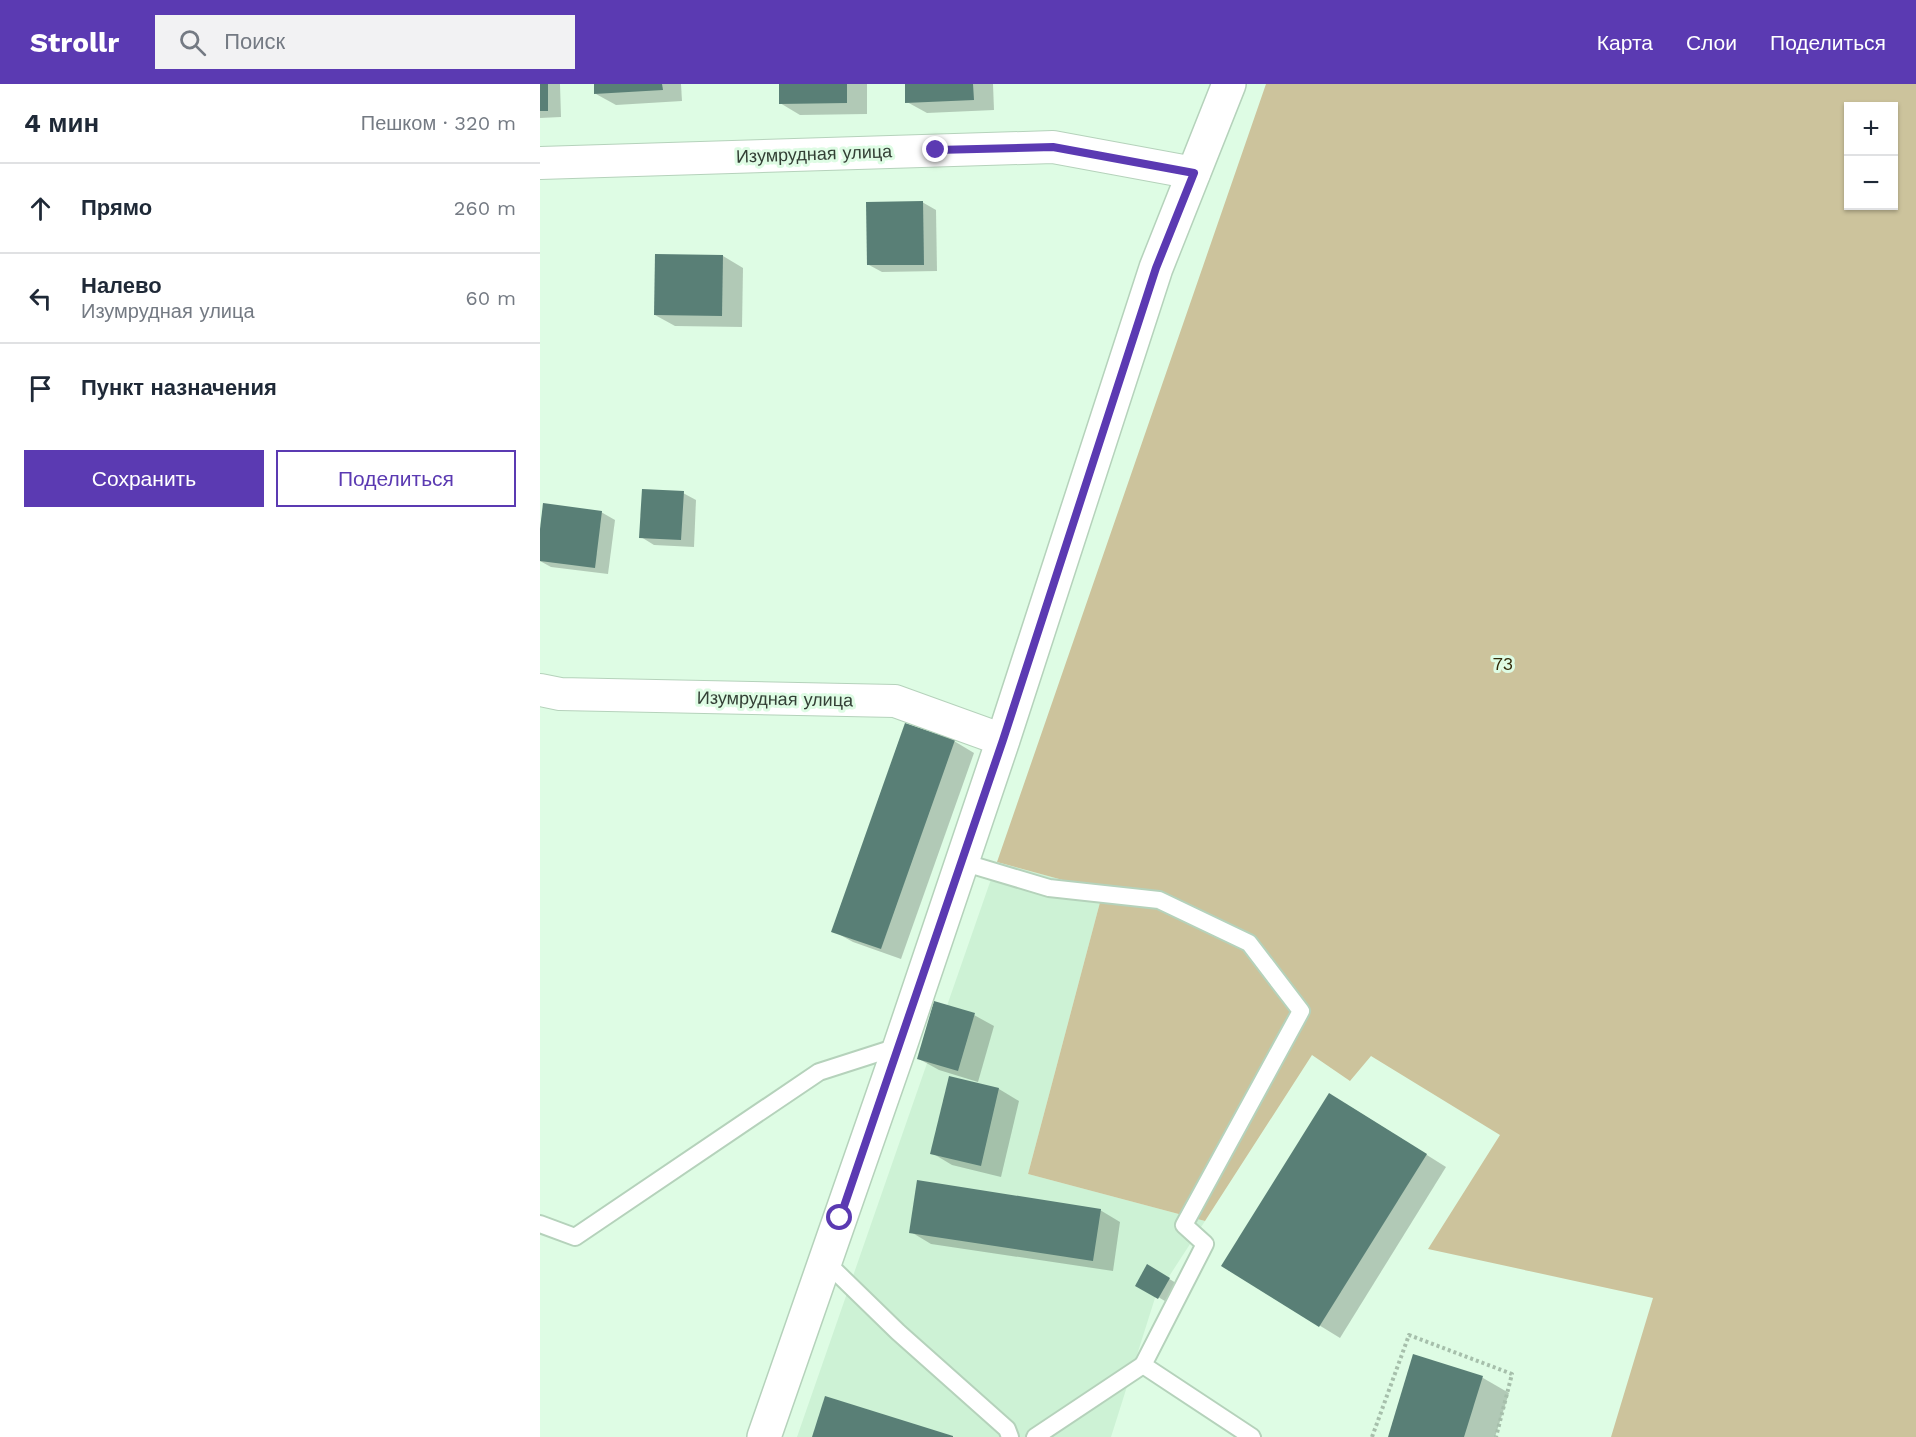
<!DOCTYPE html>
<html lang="ru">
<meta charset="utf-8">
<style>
body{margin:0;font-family:"Work Sans",sans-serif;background:#f2f2f3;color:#1f2937}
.controls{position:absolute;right:18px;top:18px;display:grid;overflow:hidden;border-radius:0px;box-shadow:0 2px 4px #0004}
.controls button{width:54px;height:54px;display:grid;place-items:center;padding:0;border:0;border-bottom:2px solid #e0e1e3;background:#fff;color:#1f2937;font:30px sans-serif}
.stop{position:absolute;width:18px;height:18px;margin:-14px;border:4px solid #5b3ab2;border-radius:50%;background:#fff}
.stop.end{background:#5b3ab2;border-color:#fff;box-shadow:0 2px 6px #0008}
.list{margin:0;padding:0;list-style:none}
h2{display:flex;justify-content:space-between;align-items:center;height:78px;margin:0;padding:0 24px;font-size:26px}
h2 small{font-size:20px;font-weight:400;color:#747a83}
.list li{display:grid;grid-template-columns:39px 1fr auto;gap:18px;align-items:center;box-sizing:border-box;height:90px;padding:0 24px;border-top:2px solid #e0e1e3}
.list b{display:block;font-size:22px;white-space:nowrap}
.list p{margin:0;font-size:20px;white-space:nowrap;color:#747a83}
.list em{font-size:20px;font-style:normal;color:#747a83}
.actions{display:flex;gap:12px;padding:18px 24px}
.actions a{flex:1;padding:14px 0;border:2px solid #5b3ab2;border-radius:0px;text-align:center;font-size:21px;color:#5b3ab2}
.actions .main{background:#5b3ab2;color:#fff}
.icon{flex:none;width:33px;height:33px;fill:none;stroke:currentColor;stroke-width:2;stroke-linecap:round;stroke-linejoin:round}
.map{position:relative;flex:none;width:1376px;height:1353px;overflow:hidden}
header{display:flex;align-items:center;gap:36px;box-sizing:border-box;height:84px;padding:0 30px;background:#5b3ab2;color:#fff}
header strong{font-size:28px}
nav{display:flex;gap:33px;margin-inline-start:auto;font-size:21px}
.search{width:420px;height:54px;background:#f2f2f3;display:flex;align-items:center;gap:15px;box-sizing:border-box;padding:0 21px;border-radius:0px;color:#747a83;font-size:22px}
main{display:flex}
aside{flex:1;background:#fff}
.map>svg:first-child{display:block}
.built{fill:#cdf2d5}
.forest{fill:#ccc39c;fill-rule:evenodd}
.shadow{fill:#0003}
.building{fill:#597f76}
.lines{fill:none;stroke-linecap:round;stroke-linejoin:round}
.lane-casing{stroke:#b5d2bb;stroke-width:20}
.street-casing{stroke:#b5d2bb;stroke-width:34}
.secondary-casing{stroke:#b5d2bb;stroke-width:36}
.path{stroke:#a6bfab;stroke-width:4;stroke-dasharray:3 3;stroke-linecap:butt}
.lane{stroke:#fff;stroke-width:16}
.street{stroke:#fff;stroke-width:32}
.secondary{stroke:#fff;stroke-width:33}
.route{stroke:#5b3ab2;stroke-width:8}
.labels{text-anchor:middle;stroke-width:6;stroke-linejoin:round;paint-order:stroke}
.street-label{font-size:18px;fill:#333f35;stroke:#defce4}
.park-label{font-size:18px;fill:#322a09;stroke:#defce4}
</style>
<header>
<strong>Strollr</strong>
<div class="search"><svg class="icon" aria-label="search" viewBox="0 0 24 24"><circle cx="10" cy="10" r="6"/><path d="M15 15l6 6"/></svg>Поиск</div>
<nav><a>Карта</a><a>Слои</a><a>Поделиться</a></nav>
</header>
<main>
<aside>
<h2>4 мин<small>Пешком · 320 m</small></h2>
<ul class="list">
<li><svg class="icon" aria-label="ahead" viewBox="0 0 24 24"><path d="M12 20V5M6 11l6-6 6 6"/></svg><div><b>Прямо</b></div><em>260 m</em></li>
<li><svg class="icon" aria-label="left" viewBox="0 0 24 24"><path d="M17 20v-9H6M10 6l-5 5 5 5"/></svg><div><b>Налево</b><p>Изумрудная улица</p></div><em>60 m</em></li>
<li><svg class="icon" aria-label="arrive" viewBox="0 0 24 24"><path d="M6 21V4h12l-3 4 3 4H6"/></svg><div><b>Пункт назначения</b></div></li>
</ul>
<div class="actions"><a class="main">Сохранить</a><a>Поделиться</a></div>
</aside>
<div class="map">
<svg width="1376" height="1353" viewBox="0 0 1376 1353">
<rect width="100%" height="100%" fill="#defce4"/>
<polygon class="built" points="457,778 563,807 488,1090 665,1137 615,1214 571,1353 257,1353"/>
<path class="forest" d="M726,0H1376V1353H1071L1113,1214L888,1165L960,1051L831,972L810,997L772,971L665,1137L488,1090L563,807L457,778ZM1308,22H1354V122H1308Z"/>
<g class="shadow">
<polygon points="0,0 20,0 21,33 0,34"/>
<polygon points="55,0 141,0 142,17 76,21 56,10"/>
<polygon points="240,0 327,0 327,30 260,31 240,19"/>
<polygon points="366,0 453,0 454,26 387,29 367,18"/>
<polygon points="382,118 396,126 397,187 342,188 329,181"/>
<polygon points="183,172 203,184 202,243 135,242 115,231"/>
<polygon points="143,409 156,416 154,463 114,461 101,453"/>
<polygon points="61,428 75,436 68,490 11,483 0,477 0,458"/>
<polygon points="414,657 434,669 361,875 313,858 293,847"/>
<polygon points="434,931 454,942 438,998 399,986 379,975"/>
<polygon points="410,994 459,1005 479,1017 461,1093 412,1081 392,1069"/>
<polygon points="809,1022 906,1083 800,1254 683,1182"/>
<polygon points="560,1126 580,1138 573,1187 391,1160 371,1148"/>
<polygon points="608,1182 636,1199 625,1217 597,1201"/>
<polygon points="874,1272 943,1294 969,1309 955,1353 849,1353"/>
</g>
<g class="building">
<rect x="0" y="0" width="8" height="27"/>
<polygon points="54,0 122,0 123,6 54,10"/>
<polygon points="239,0 307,0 307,19 239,20"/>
<polygon points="365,0 433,0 434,16 365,19"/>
<polygon points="383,117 384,181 327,181 326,118"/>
<polygon points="115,170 183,171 182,232 114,231"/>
<polygon points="102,405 144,407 141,456 99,454"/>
<polygon points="3,419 62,427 55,484 0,477 0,445"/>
<polygon points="365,639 415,656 341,865 291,848"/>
<polygon points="394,917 435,929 418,987 377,975"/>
<polygon points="409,992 459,1004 441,1082 390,1070"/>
<polygon points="789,1009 887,1070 779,1243 681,1182"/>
<polygon points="377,1096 561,1125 553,1177 369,1149"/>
<polygon points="607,1180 630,1194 618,1215 595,1202"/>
<polygon points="873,1270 943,1292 924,1353 848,1353"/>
<polygon points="285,1312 413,1352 413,1353 272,1353"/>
</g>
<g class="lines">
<g class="lane-casing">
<g id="lane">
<polyline points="422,778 509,804 619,816 709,859 761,927 644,1141 665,1160 603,1281 712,1353"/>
<polyline points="0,1140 35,1153 279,988 360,962"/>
<polyline points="285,1177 358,1248 467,1345 470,1353"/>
<polyline points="495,1353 603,1281"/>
</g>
</g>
<g class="street-casing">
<g id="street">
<polyline points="0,79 513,63 654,89"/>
<polyline points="0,606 20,610 355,617 463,656"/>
</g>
</g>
<g class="secondary-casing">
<polyline id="secondary" points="224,1353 360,962 463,656 616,184 689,0"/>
</g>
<polyline class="path" points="832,1353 869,1251 972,1290 956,1353"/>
<use href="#lane" class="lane"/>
<use href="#street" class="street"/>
<use href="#secondary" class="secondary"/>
</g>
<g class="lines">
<polyline class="route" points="300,1134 463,656 616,184 654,89 513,63 396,66"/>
</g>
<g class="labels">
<g class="street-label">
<text transform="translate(274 70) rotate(-2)" y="6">Изумрудная улица</text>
<text transform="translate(235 615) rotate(1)" y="6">Изумрудная улица</text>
</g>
<g class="park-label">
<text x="963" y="586">73</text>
</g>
</g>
</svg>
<div class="controls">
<button>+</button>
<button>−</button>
</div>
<div class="stop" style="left:300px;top:1134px"></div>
<div class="stop end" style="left:396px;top:66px"></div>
</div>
</main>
